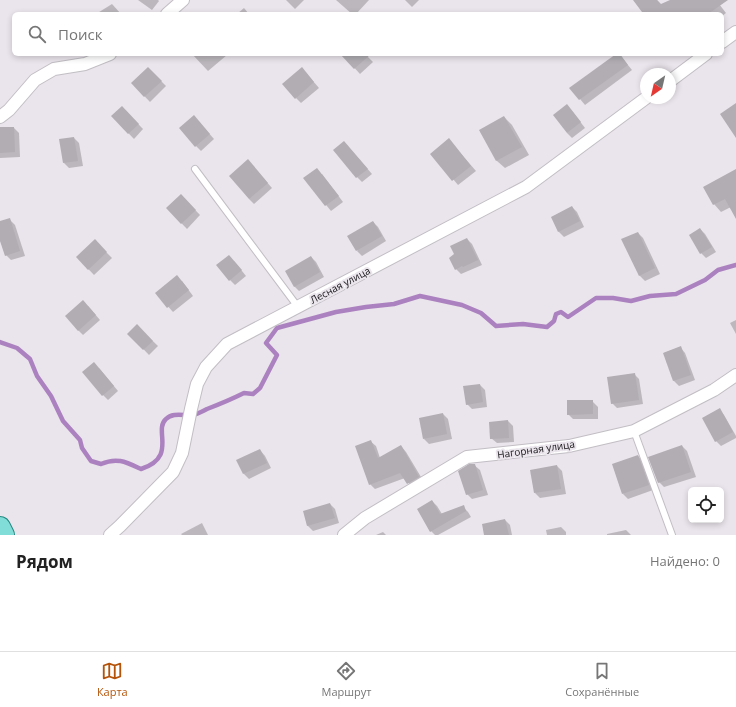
<!DOCTYPE html>
<html lang="ru">
<meta charset="utf-8">
<style>
body{margin:0;font-family:"Open Sans",sans-serif;background:#f2f2f2;color:#222}
.controls{position:absolute;right:12px;bottom:12px;display:grid;overflow:hidden;border-radius:6px;box-shadow:0 2px 6px #0003}
.controls button{width:36px;height:36px;display:grid;place-items:center;padding:0;border:0;border-bottom:1px solid #e0e0e0;background:#fff;color:#222;font:20px sans-serif}
.compass{position:absolute;left:640px;top:68px;width:36px;height:36px;border-radius:50%;background:#fff;box-shadow:0 2px 6px #0003;rotate:214deg}
.list{margin:0;padding:0;list-style:none}
h2{display:flex;justify-content:space-between;align-items:center;height:52px;margin:0;padding:0 16px;font-size:17px}
h2 small{font-size:13px;font-weight:400;color:#767676}
.icon{flex:none;width:22px;height:22px;fill:none;stroke:currentColor;stroke-width:2;stroke-linecap:round;stroke-linejoin:round}
.map{position:relative;flex:none;width:736px;height:535px;overflow:hidden}
.search{position:absolute;background:#fff;box-shadow:0 2px 6px #0003;left:12px;right:12px;top:12px;height:44px;display:flex;align-items:center;gap:10px;box-sizing:border-box;padding:0 14px;border-radius:6px;color:#767676;font-size:15px}
.sheet{height:116px;background:#fff}
nav{display:flex;justify-content:space-around;align-items:center;box-sizing:border-box;height:56px;border-top:1px solid #e0e0e0;background:#fff;font-size:11px;color:#767676}
nav a{display:grid;justify-items:center;gap:2px}
nav .on{color:#b45309}
.map>svg:first-child{display:block}
.shadow{fill:#0003}
.lines{fill:none;stroke-linecap:round;stroke-linejoin:round}
.stream{stroke:#ac81bf;stroke-width:4.5}
.building{fill:#b1adb3}
.lane-casing{stroke:#c2bec4;stroke-width:8}
.street-casing{stroke:#c2bec4;stroke-width:14}
.primary-casing{stroke:#248882;stroke-width:22}
.lane{stroke:#fff;stroke-width:6}
.street{stroke:#fff;stroke-width:12}
.primary{stroke:#80ddd7;stroke-width:20}
.labels{text-anchor:middle;stroke-width:4;stroke-linejoin:round;paint-order:stroke}
.street-label{font-size:10px;fill:#161417;stroke:#eae5ec}
</style>
<div class="map">
<svg width="736" height="535" viewBox="0 0 736 535">
<rect width="100%" height="100%" fill="#eae5ec"/>
<g class="shadow">
<polygon points="138,0 158,0 159,1 152,10"/>
<polygon points="286,0 304,0 295,9"/>
<polygon points="336,0 369,0 356,14 352,14"/>
<polygon points="405,0 419,0 412,7"/>
<polygon points="636,0 657,0 661,5 679,0 716,0 726,13 722,16 722,14 645,14"/>
<polygon points="112,4 121,14 96,14"/>
<polygon points="244,8 249,14 237,14"/>
<polygon points="192,54 226,54 227,55 208,71"/>
<polygon points="342,54 365,54 373,62 360,74"/>
<polygon points="618,54 623,59 632,70 585,105 571,88"/>
<polygon points="148,68 166,86 150,102 132,83"/>
<polygon points="307,74 319,88 301,103 296,98"/>
<polygon points="122,107 143,129 134,139 112,116"/>
<polygon points="572,111 585,128 572,138 567,133"/>
<polygon points="504,117 512,125 529,155 505,168 497,161 480,131"/>
<polygon points="199,122 214,139 201,151 196,146"/>
<polygon points="0,128 14,128 19,133 20,157 0,158"/>
<polygon points="74,138 79,143 83,166 69,168 64,163"/>
<polygon points="449,140 476,171 458,185 432,154"/>
<polygon points="344,142 372,174 362,182 357,177"/>
<polygon points="253,166 272,188 254,204 249,199"/>
<polygon points="736,170 736,214 731,207 721,212 714,204"/>
<polygon points="322,174 343,202 331,211 304,178"/>
<polygon points="181,195 200,215 187,229 167,208"/>
<polygon points="572,207 577,212 584,227 564,237 559,232 552,217"/>
<polygon points="10,220 15,225 25,256 11,260 6,255 0,238 0,223"/>
<polygon points="373,222 378,227 386,241 362,256 357,251"/>
<polygon points="700,229 705,234 716,252 706,258 701,253"/>
<polygon points="638,233 643,238 660,274 645,281 640,276 623,240"/>
<polygon points="467,239 472,244 482,265 461,274 456,269 455,254"/>
<polygon points="95,241 112,258 94,275 77,257"/>
<polygon points="311,257 316,262 324,277 299,291 294,286"/>
<polygon points="234,261 246,276 235,285 230,280"/>
<polygon points="182,281 193,296 173,312 156,293"/>
<polygon points="88,306 100,320 83,335 78,330"/>
<polygon points="736,320 736,334 730,323"/>
<polygon points="137,326 158,346 149,355 129,334"/>
<polygon points="680,347 685,353 695,380 679,386 674,381 664,353"/>
<polygon points="99,368 118,391 108,400 103,395"/>
<polygon points="634,374 639,379 643,404 617,408 612,403"/>
<polygon points="480,385 485,390 487,407 472,409 467,404"/>
<polygon points="592,401 598,407 598,419 573,419 568,414"/>
<polygon points="719,410 724,415 736,436 736,438 721,446 716,441 704,418"/>
<polygon points="443,414 448,419 452,439 429,444 424,439"/>
<polygon points="508,421 513,426 514,442 497,443 491,438"/>
<polygon points="370,441 376,446 380,458 401,446 406,452 424,482 413,489 405,478 375,489 370,484"/>
<polygon points="682,446 687,451 696,477 664,487 659,482"/>
<polygon points="260,450 265,456 271,468 249,479 244,474 238,461"/>
<polygon points="638,456 643,461 653,490 628,499 623,494"/>
<polygon points="474,465 480,470 488,495 472,499 467,494"/>
<polygon points="557,466 562,471 566,494 540,498 535,493"/>
<polygon points="432,501 437,506 442,514 463,507 468,512 471,517 438,535 435,535 431,531"/>
<polygon points="330,504 335,509 339,523 313,531 308,526 304,512"/>
<polygon points="505,520 510,525 512,535 485,535"/>
<polygon points="202,523 208,535 182,535 181,534"/>
<polygon points="561,527 566,532 566,535 547,535 546,530"/>
<polygon points="626,530 631,535 607,535 607,534"/>
<polygon points="383,532 386,535 376,535"/>
</g>
<g class="lines">
<path class="stream" d="M0,342L17,348L30,359L37,376L51,396L63,421L80,440L82,448L91,461L101,464C117,457 126,462 141,469C178,457 153,430 166,419C173,412 184,416 193,415C198,414 203,411 207,409C220,404 232,399 244,393L253,394L260,388L277,355L266,343L277,328L336,312L366,307L394,304L420,296L462,305L481,313L496,326L523,324L547,327L554,321L556,314L561,312L568,317L596,298H613L631,301L650,296L676,294L705,280L718,270L736,265"/>
</g>
<g class="building">
<polygon points="633,0 657,0 661,4 670,0 728,0 708,14 638,14 642,12"/>
<polygon points="340,54 371,54 354,69"/>
<polygon points="616,54 620,54 628,65 579,100 569,88"/>
<polygon points="148,67 162,81 144,97 131,83"/>
<polygon points="302,67 314,82 295,99 282,84"/>
<polygon points="736,103 736,138 720,114"/>
<polygon points="567,104 581,122 567,133 553,115"/>
<polygon points="122,106 139,124 128,134 111,116"/>
<polygon points="194,115 210,134 195,147 179,128"/>
<polygon points="504,116 522,147 496,161 479,130"/>
<polygon points="0,127 14,127 15,152 0,153"/>
<polygon points="74,137 78,161 63,163 59,139"/>
<polygon points="449,138 471,166 452,181 430,154"/>
<polygon points="344,141 368,169 356,178 333,150"/>
<polygon points="248,159 268,183 249,199 229,176"/>
<polygon points="317,168 339,196 325,206 303,178"/>
<polygon points="736,169 736,219 725,199 713,205 703,187"/>
<polygon points="181,194 196,210 181,224 166,208"/>
<polygon points="572,206 580,221 558,232 551,217"/>
<polygon points="10,218 20,251 5,256 0,241 0,221"/>
<polygon points="373,221 382,236 356,251 347,236"/>
<polygon points="700,228 712,247 700,254 689,235"/>
<polygon points="638,232 655,268 639,276 621,239"/>
<polygon points="467,238 478,260 463,267 462,266 455,270 449,258 454,254 450,246"/>
<polygon points="95,239 107,252 88,270 76,257"/>
<polygon points="229,255 242,270 229,281 216,265"/>
<polygon points="311,256 320,272 294,287 285,271"/>
<polygon points="177,275 189,290 167,308 155,293"/>
<polygon points="83,300 96,315 78,331 65,316"/>
<polygon points="137,324 153,341 143,350 127,334"/>
<polygon points="681,346 691,375 673,381 663,353"/>
<polygon points="94,362 114,386 102,396 82,372"/>
<polygon points="635,373 639,400 611,404 607,377"/>
<polygon points="480,384 483,402 466,405 463,386"/>
<polygon points="567,400 593,400 593,414 567,415"/>
<polygon points="720,408 733,432 715,442 702,418"/>
<polygon points="443,413 447,434 423,439 419,418"/>
<polygon points="508,420 509,438 490,439 489,422"/>
<polygon points="371,440 378,458 401,445 419,477 407,484 400,473 369,485 355,446"/>
<polygon points="682,445 691,472 658,483 648,457"/>
<polygon points="260,449 267,463 243,474 236,460"/>
<polygon points="638,455 649,485 622,494 612,464"/>
<polygon points="469,464 475,464 483,490 466,495 458,471"/>
<polygon points="557,465 561,489 534,493 530,470"/>
<polygon points="432,500 440,514 464,505 466,511 430,532 417,509"/>
<polygon points="330,503 335,518 307,526 303,511"/>
<polygon points="505,519 509,535 484,535 482,524"/>
</g>
<g class="lines">
<g class="lane-casing">
<g id="lane">
<polyline points="195,169 298,307"/>
<polyline points="634,431 672,535"/>
</g>
</g>
<g class="street-casing">
<g id="street">
<polyline points="167,14 183,0"/>
<polyline points="722,42 736,32"/>
<polyline points="670,81 706,54"/>
<polyline points="0,117 9,110 35,80 54,69 85,64 110,54"/>
<polyline points="110,535 120,526 173,472 182,453 191,409 197,384 206,367 227,344 526,187 646,98"/>
<polyline points="344,535 365,518 467,457 569,446 634,431 714,390 736,375"/>
</g>
</g>
<g class="primary-casing">
<polyline id="primary" points="0,527 4,535"/>
</g>
<use href="#lane" class="lane"/>
<use href="#street" class="street"/>
<use href="#primary" class="primary"/>
</g>
<g class="labels">
<g class="street-label">
<text transform="translate(340 285) rotate(-28)" y="4">Лесная улица</text>
<text transform="translate(536 449) rotate(-8)" y="4">Нагорная улица</text>
</g>
</g>
</svg>
<div class="controls">
<button><svg class="icon" aria-label="locate" viewBox="0 0 24 24"><circle cx="12" cy="12" r="6"/><path d="M12 2v4M12 18v4M2 12h4M18 12h4"/></svg></button>
</div>
<svg class="compass" viewBox="-18 -18 36 36"><path d="M0-13l5 13h-10z" fill="#e53935"/><path d="M0 13l5-13h-10z" fill="#767676"/></svg>
<div class="search"><svg class="icon" aria-label="search" viewBox="0 0 24 24"><circle cx="10" cy="10" r="6"/><path d="M15 15l6 6"/></svg>Поиск</div>
</div>
<section class="sheet">
<h2>Рядом<small>Найдено: 0</small></h2>
<ul class="list">
</ul>
</section>
<nav>
<a class="on"><svg class="icon" aria-label="map" viewBox="0 0 24 24"><path d="M3 6l6-2 6 2 6-2v14l-6 2-6-2-6 2zM9 4v14M15 6v14"/></svg>Карта</a>
<a><svg class="icon" aria-label="directions" viewBox="0 0 24 24"><path d="M12 3l9 9-9 9-9-9zM9 14v-3h6M13 9l2 2-2 2"/></svg>Маршрут</a>
<a><svg class="icon" aria-label="saved" viewBox="0 0 24 24"><path d="M7 4h10v16l-5-4-5 4z"/></svg>Сохранённые</a>
</nav>
